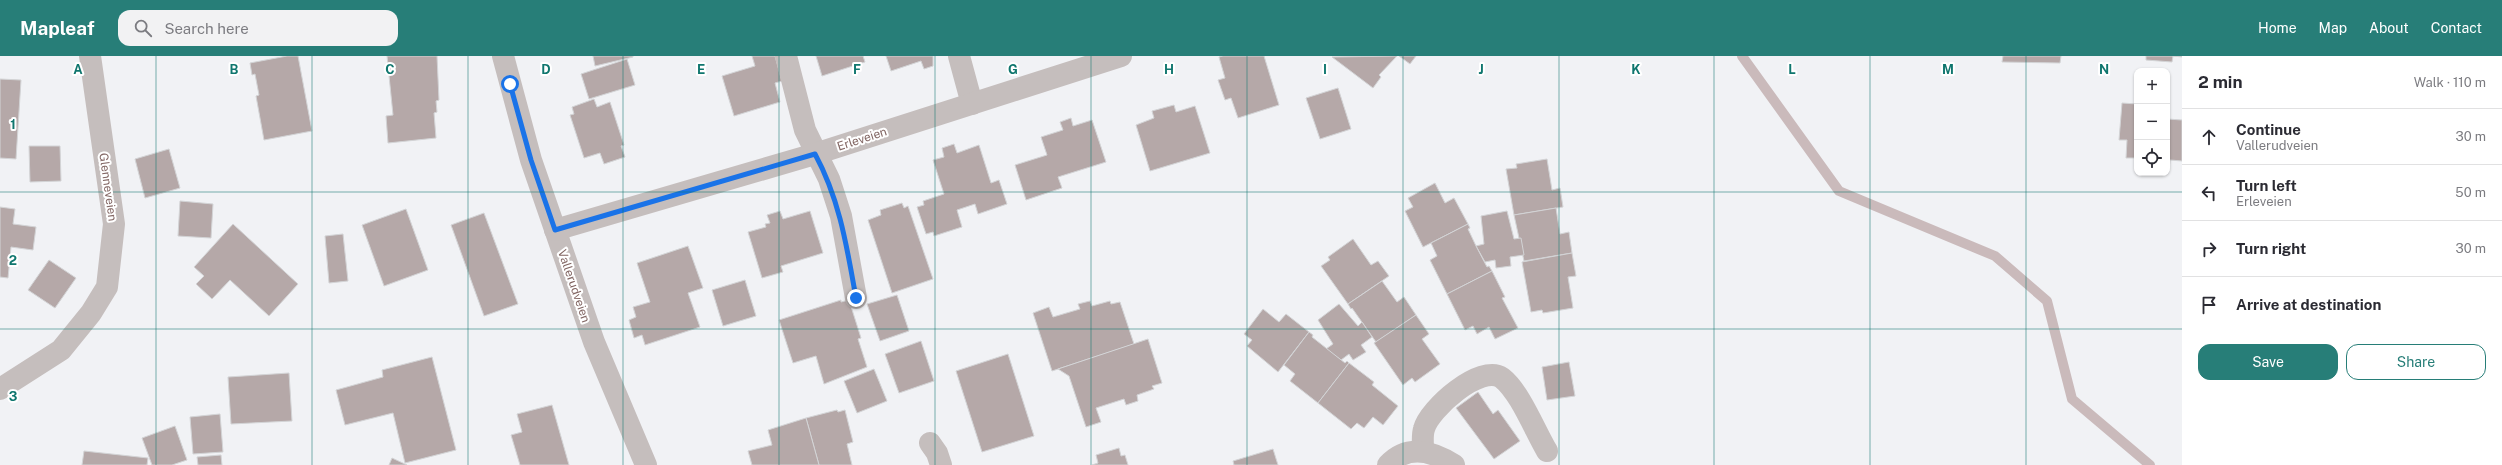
<!DOCTYPE html>
<meta charset="utf-8">
<style>
body{margin:0;font-family:"Public Sans",sans-serif;background:#f2f2f3;color:#2b2b33}
.controls{position:absolute;right:12px;top:12px;display:grid;overflow:hidden;border-radius:8px;box-shadow:0 1px 3px #0004}
.controls button{width:36px;height:36px;display:grid;place-items:center;padding:0;border:0;border-bottom:1px solid #e1e1e2;background:#fff;color:#2b2b33;font:20px sans-serif}
.stop{position:absolute;width:12px;height:12px;margin:-9px;border:3px solid #1a73e8;border-radius:50%;background:#fff}
.stop.end{background:#1a73e8;border-color:#fff;box-shadow:0 1px 4px #0008}
.list{margin:0;padding:0;list-style:none}
h2{display:flex;justify-content:space-between;align-items:center;height:52px;margin:0;padding:0 16px;font-size:17px}
h2 small{font-size:13px;font-weight:400;color:#7c7c81}
.list li{display:grid;grid-template-columns:26px 1fr auto;gap:12px;align-items:center;box-sizing:border-box;height:56px;padding:0 16px;border-top:1px solid #e1e1e2}
.list b{display:block;font-size:15px;white-space:nowrap}
.list p{margin:0;font-size:13px;white-space:nowrap;color:#7c7c81}
.list em{font-size:13px;font-style:normal;color:#7c7c81}
.actions{display:flex;gap:8px;padding:12px 16px}
.actions a{flex:1;padding:9px 0;border:1px solid #277e78;border-radius:12px;text-align:center;font-size:14px;color:#277e78}
.actions .main{background:#277e78;color:#fff}
.icon{flex:none;width:22px;height:22px;fill:none;stroke:currentColor;stroke-width:2;stroke-linecap:round;stroke-linejoin:round}
.map{position:relative;flex:none;width:2182px;height:409px;overflow:hidden}
header{display:flex;align-items:center;gap:24px;box-sizing:border-box;height:56px;padding:0 20px;background:#277e78;color:#fff}
header strong{font-size:19px}
nav{display:flex;gap:22px;margin-inline-start:auto;font-size:14px}
.search{width:280px;height:36px;background:#f2f2f3;display:flex;align-items:center;gap:10px;box-sizing:border-box;padding:0 14px;border-radius:12px;color:#7c7c81;font-size:15px}
main{display:flex}
aside{flex:1;background:#fff}
.map>svg:first-child{display:block}
.lines{fill:none;stroke-linecap:round;stroke-linejoin:round}
.stream{stroke:#cababb;stroke-width:10}
.building{fill:#b5a8a8;stroke:#d3d4d6}
.minor{stroke:#c5bebd;stroke-width:22}
.route{stroke:#1a73e8;stroke-width:5}
.grid{fill:none;stroke:#0f766e;stroke-width:1;stroke-opacity:0.55}
.labels{text-anchor:middle;stroke-width:4;stroke-linejoin:round;paint-order:stroke}
.street-label{font-size:12px;fill:#826663;stroke:#fff}
.grid-label{font-size:13px;text-anchor:middle;font-weight:bold;fill:#0f766e;stroke:#fff;stroke-width:4;stroke-linejoin:round;paint-order:stroke}
</style>
<header>
<strong>Mapleaf</strong>
<div class="search"><svg class="icon" aria-label="search" viewBox="0 0 24 24"><circle cx="10" cy="10" r="6"/><path d="M15 15l6 6"/></svg>Search here</div>
<nav><a>Home</a><a>Map</a><a>About</a><a>Contact</a></nav>
</header>
<main>
<div class="map">
<svg width="2182" height="409" viewBox="0 0 2182 409">
<rect width="100%" height="100%" fill="#f1f2f5"/>
<g class="lines">
<polyline class="stream" points="1742,0 1839,135 1995,200 2047,245 2072,343 2150,409"/>
</g>
<g class="building">
<polygon points="287,0 298,0 312,75 264,84 256,40 259,39 255,18 252,19 250,7"/>
<polygon points="387,0 437,0 439,44 436,45 437,56 434,57 436,82 388,87 386,60 393,59"/>
<polygon points="593,0 633,0 633,1 595,10"/>
<polygon points="752,0 775,0 782,25 775,27 780,46 734,60 722,20 755,10"/>
<polygon points="816,0 863,0 865,6 822,20"/>
<polygon points="886,0 933,0 933,10 924,13 921,5 891,15"/>
<polygon points="1223,0 1264,0 1279,49 1238,62 1231,42 1225,44 1218,24 1225,22 1219,1"/>
<polygon points="1397,0 1379,19 1381,21 1373,32 1332,1"/>
<polygon points="1399,0 1416,0 1410,8"/>
<polygon points="2003,0 2061,0 2060,7 2002,6"/>
<polygon points="2146,0 2182,0 2182,1 2173,0 2172,6 2146,4"/>
<polygon points="627,3 635,29 589,43 581,18"/>
<polygon points="0,23 21,24 16,103 0,102"/>
<polygon points="1338,32 1351,73 1320,83 1306,42"/>
<polygon points="594,43 597,51 610,46 624,89 621,90 625,101 604,108 600,97 584,102 570,59 574,58 572,51"/>
<polygon points="2122,47 2137,48 2137,102 2126,102 2127,84 2119,84"/>
<polygon points="1174,49 1176,56 1195,50 1210,97 1150,115 1136,69 1154,62 1152,55"/>
<polygon points="1071,62 1073,70 1092,64 1106,106 1058,121 1062,132 1026,144 1015,109 1047,99 1041,81 1063,74 1060,66"/>
<polygon points="2167,63 2182,64 2182,105 2170,104 2169,113 2167,113"/>
<polygon points="954,88 957,97 979,89 991,127 999,124 1007,148 978,158 975,148 957,154 962,171 934,180 933,176 926,178 917,151 924,149 923,145 944,138 933,104 944,101 942,92"/>
<polygon points="29,90 60,90 61,125 30,126"/>
<polygon points="169,93 180,132 145,142 135,103"/>
<polygon points="1547,103 1552,134 1560,132 1563,151 1514,159 1506,113 1517,112 1516,108"/>
<polygon points="1435,127 1445,147 1454,142 1468,168 1423,191 1405,155 1413,151 1408,142"/>
<polygon points="180,145 213,148 211,182 178,180"/>
<polygon points="902,147 904,152 908,150 933,223 892,237 868,164 881,159 880,154"/>
<polygon points="0,151 15,153 13,168 36,171 33,194 11,191 8,222 0,221"/>
<polygon points="1556,152 1560,178 1569,176 1572,197 1524,205 1514,159"/>
<polygon points="406,153 428,214 384,230 362,169"/>
<polygon points="780,155 783,163 810,155 823,197 781,210 783,216 762,222 748,176 766,171 765,168 770,167 767,159"/>
<polygon points="1507,155 1514,183 1521,182 1524,199 1510,201 1511,210 1496,212 1495,204 1485,206 1476,190 1484,188 1481,160"/>
<polygon points="484,157 518,248 484,260 451,169"/>
<polygon points="233,168 298,228 269,260 230,224 212,243 196,228 204,220 194,211"/>
<polygon points="1468,168 1470,172 1468,173 1476,190 1487,211 1489,210 1492,215 1447,238 1430,204 1437,200 1431,187"/>
<polygon points="343,178 348,225 329,227 325,180"/>
<polygon points="1353,183 1371,209 1378,205 1389,220 1348,248 1321,210 1330,204 1328,201"/>
<polygon points="688,190 703,232 688,237 700,271 645,289 642,279 634,282 629,264 636,261 633,251 650,246 637,207"/>
<polygon points="1572,197 1576,220 1568,221 1573,252 1543,257 1542,254 1531,256 1522,206"/>
<polygon points="49,204 76,222 55,252 28,234"/>
<polygon points="1492,215 1505,241 1502,242 1518,272 1495,283 1489,271 1477,278 1473,270 1465,274 1447,238"/>
<polygon points="745,224 756,260 723,270 712,234"/>
<polygon points="1382,225 1397,246 1404,241 1416,259 1376,286 1352,252 1351,253 1348,248"/>
<polygon points="897,239 909,275 880,285 867,248"/>
<polygon points="841,244 841,246 849,244 861,282 858,283 867,311 824,328 816,300 793,307 779,264"/>
<polygon points="1090,245 1092,250 1110,245 1111,248 1120,246 1134,288 1052,315 1033,257 1049,251 1053,261 1080,253 1078,248"/>
<polygon points="1339,248 1358,270 1362,266 1372,281 1361,289 1366,296 1353,304 1349,298 1341,304 1326,293 1333,288 1318,264"/>
<polygon points="1263,253 1279,266 1286,258 1309,276 1278,316 1247,290 1252,284 1244,278"/>
<polygon points="1416,259 1429,278 1422,283 1440,308 1415,326 1412,322 1403,329 1374,287"/>
<polygon points="1309,276 1313,279 1312,281 1345,307 1347,305 1349,307 1318,347 1290,325 1295,318 1284,309"/>
<polygon points="1148,283 1162,327 1152,330 1154,333 1137,339 1138,345 1126,349 1124,343 1096,352 1101,366 1086,371 1069,320 1058,313"/>
<polygon points="921,285 934,325 899,337 885,298"/>
<polygon points="1008,298 1034,380 982,396 956,315"/>
<polygon points="432,301 456,394 405,407 393,357 345,369 336,334 383,321 382,314"/>
<polygon points="1569,306 1575,340 1547,344 1542,311"/>
<polygon points="1349,307 1374,326 1372,329 1398,350 1383,369 1373,361 1364,372 1357,367 1351,373 1318,347"/>
<polygon points="874,313 887,345 857,357 844,325"/>
<polygon points="289,317 292,365 231,368 228,321"/>
<polygon points="1478,336 1493,358 1498,354 1520,385 1494,403 1456,352"/>
<polygon points="552,349 569,409 520,409 511,379 522,376 517,358"/>
<polygon points="837,354 838,356 845,354 853,386 847,388 852,409 819,409 806,362"/>
<polygon points="220,358 223,396 193,398 190,361"/>
<polygon points="806,362 819,409 752,409 748,395 772,389 768,374"/>
<polygon points="175,370 187,404 172,409 152,409 142,382"/>
<polygon points="1119,392 1121,400 1125,399 1128,409 1092,409 1098,407 1096,399"/>
<polygon points="1273,393 1278,409 1234,409 1233,405"/>
<polygon points="84,395 148,402 147,409 82,409"/>
<polygon points="221,399 222,409 198,409 197,401"/>
<polygon points="392,402 407,409 389,409"/>
</g>
<g class="lines">
<g class="minor">
<polyline points="503,0 531,104 594,286 646,409"/>
<polyline points="786,0 805,74 829,123 841,160 856,242"/>
<polyline points="959,0 972,48"/>
<polyline points="555,174 815,98 1121,0"/>
<polyline points="0,333 61,294 91,257 107,231 114,168 90,0"/>
<polyline points="930,387 937,397 941,409"/>
<path d="M1423,394C1423,388 1422,379 1424,373C1429,353 1481,307 1502,322C1520,336 1535,375 1547,395"/>
<path d="M1388,409C1407,388 1433,395 1454,409"/>
</g>
</g>
<g class="lines">
<path class="route" d="M510,28L531,104L555,174L815,98C840,144 847,192 856,242"/>
</g>
<path class="grid" d="M156,0V409M312,0V409M468,0V409M623,0V409M779,0V409M935,0V409M1091,0V409M1247,0V409M1403,0V409M1559,0V409M1714,0V409M1870,0V409M2026,0V409M0,136H2182M0,273H2182"/>
<g class="labels">
<g class="street-label">
<text transform="translate(862 83) rotate(-18)" y="4">Erleveien</text>
<text transform="translate(108 131) rotate(82)" y="4">Glenneveien</text>
<text transform="translate(574 230) rotate(71)" y="4">Vallerudveien</text>
</g>
</g>
<g class="grid-label">
<text x="78" y="18">A</text>
<text x="234" y="18">B</text>
<text x="390" y="18">C</text>
<text x="546" y="18">D</text>
<text x="701" y="18">E</text>
<text x="857" y="18">F</text>
<text x="1013" y="18">G</text>
<text x="1169" y="18">H</text>
<text x="1325" y="18">I</text>
<text x="1481" y="18">J</text>
<text x="1636" y="18">K</text>
<text x="1792" y="18">L</text>
<text x="1948" y="18">M</text>
<text x="2104" y="18">N</text>
<text x="13" y="73">1</text>
<text x="13" y="209">2</text>
<text x="13" y="345">3</text>
</g>
</svg>
<div class="controls">
<button>+</button>
<button>−</button>
<button><svg class="icon" aria-label="locate" viewBox="0 0 24 24"><circle cx="12" cy="12" r="6"/><path d="M12 2v4M12 18v4M2 12h4M18 12h4"/></svg></button>
</div>
<div class="stop" style="left:510px;top:28px"></div>
<div class="stop end" style="left:856px;top:242px"></div>
</div>
<aside>
<h2>2 min<small>Walk · 110 m</small></h2>
<ul class="list">
<li><svg class="icon" aria-label="ahead" viewBox="0 0 24 24"><path d="M12 20V5M6 11l6-6 6 6"/></svg><div><b>Continue</b><p>Vallerudveien</p></div><em>30 m</em></li>
<li><svg class="icon" aria-label="left" viewBox="0 0 24 24"><path d="M17 20v-9H6M10 6l-5 5 5 5"/></svg><div><b>Turn left</b><p>Erleveien</p></div><em>50 m</em></li>
<li><svg class="icon" aria-label="right" viewBox="0 0 24 24"><path d="M7 20v-9h11M14 6l5 5-5 5"/></svg><div><b>Turn right</b></div><em>30 m</em></li>
<li><svg class="icon" aria-label="arrive" viewBox="0 0 24 24"><path d="M6 21V4h12l-3 4 3 4H6"/></svg><div><b>Arrive at destination</b></div></li>
</ul>
<div class="actions"><a class="main">Save</a><a>Share</a></div>
</aside>
</main>
